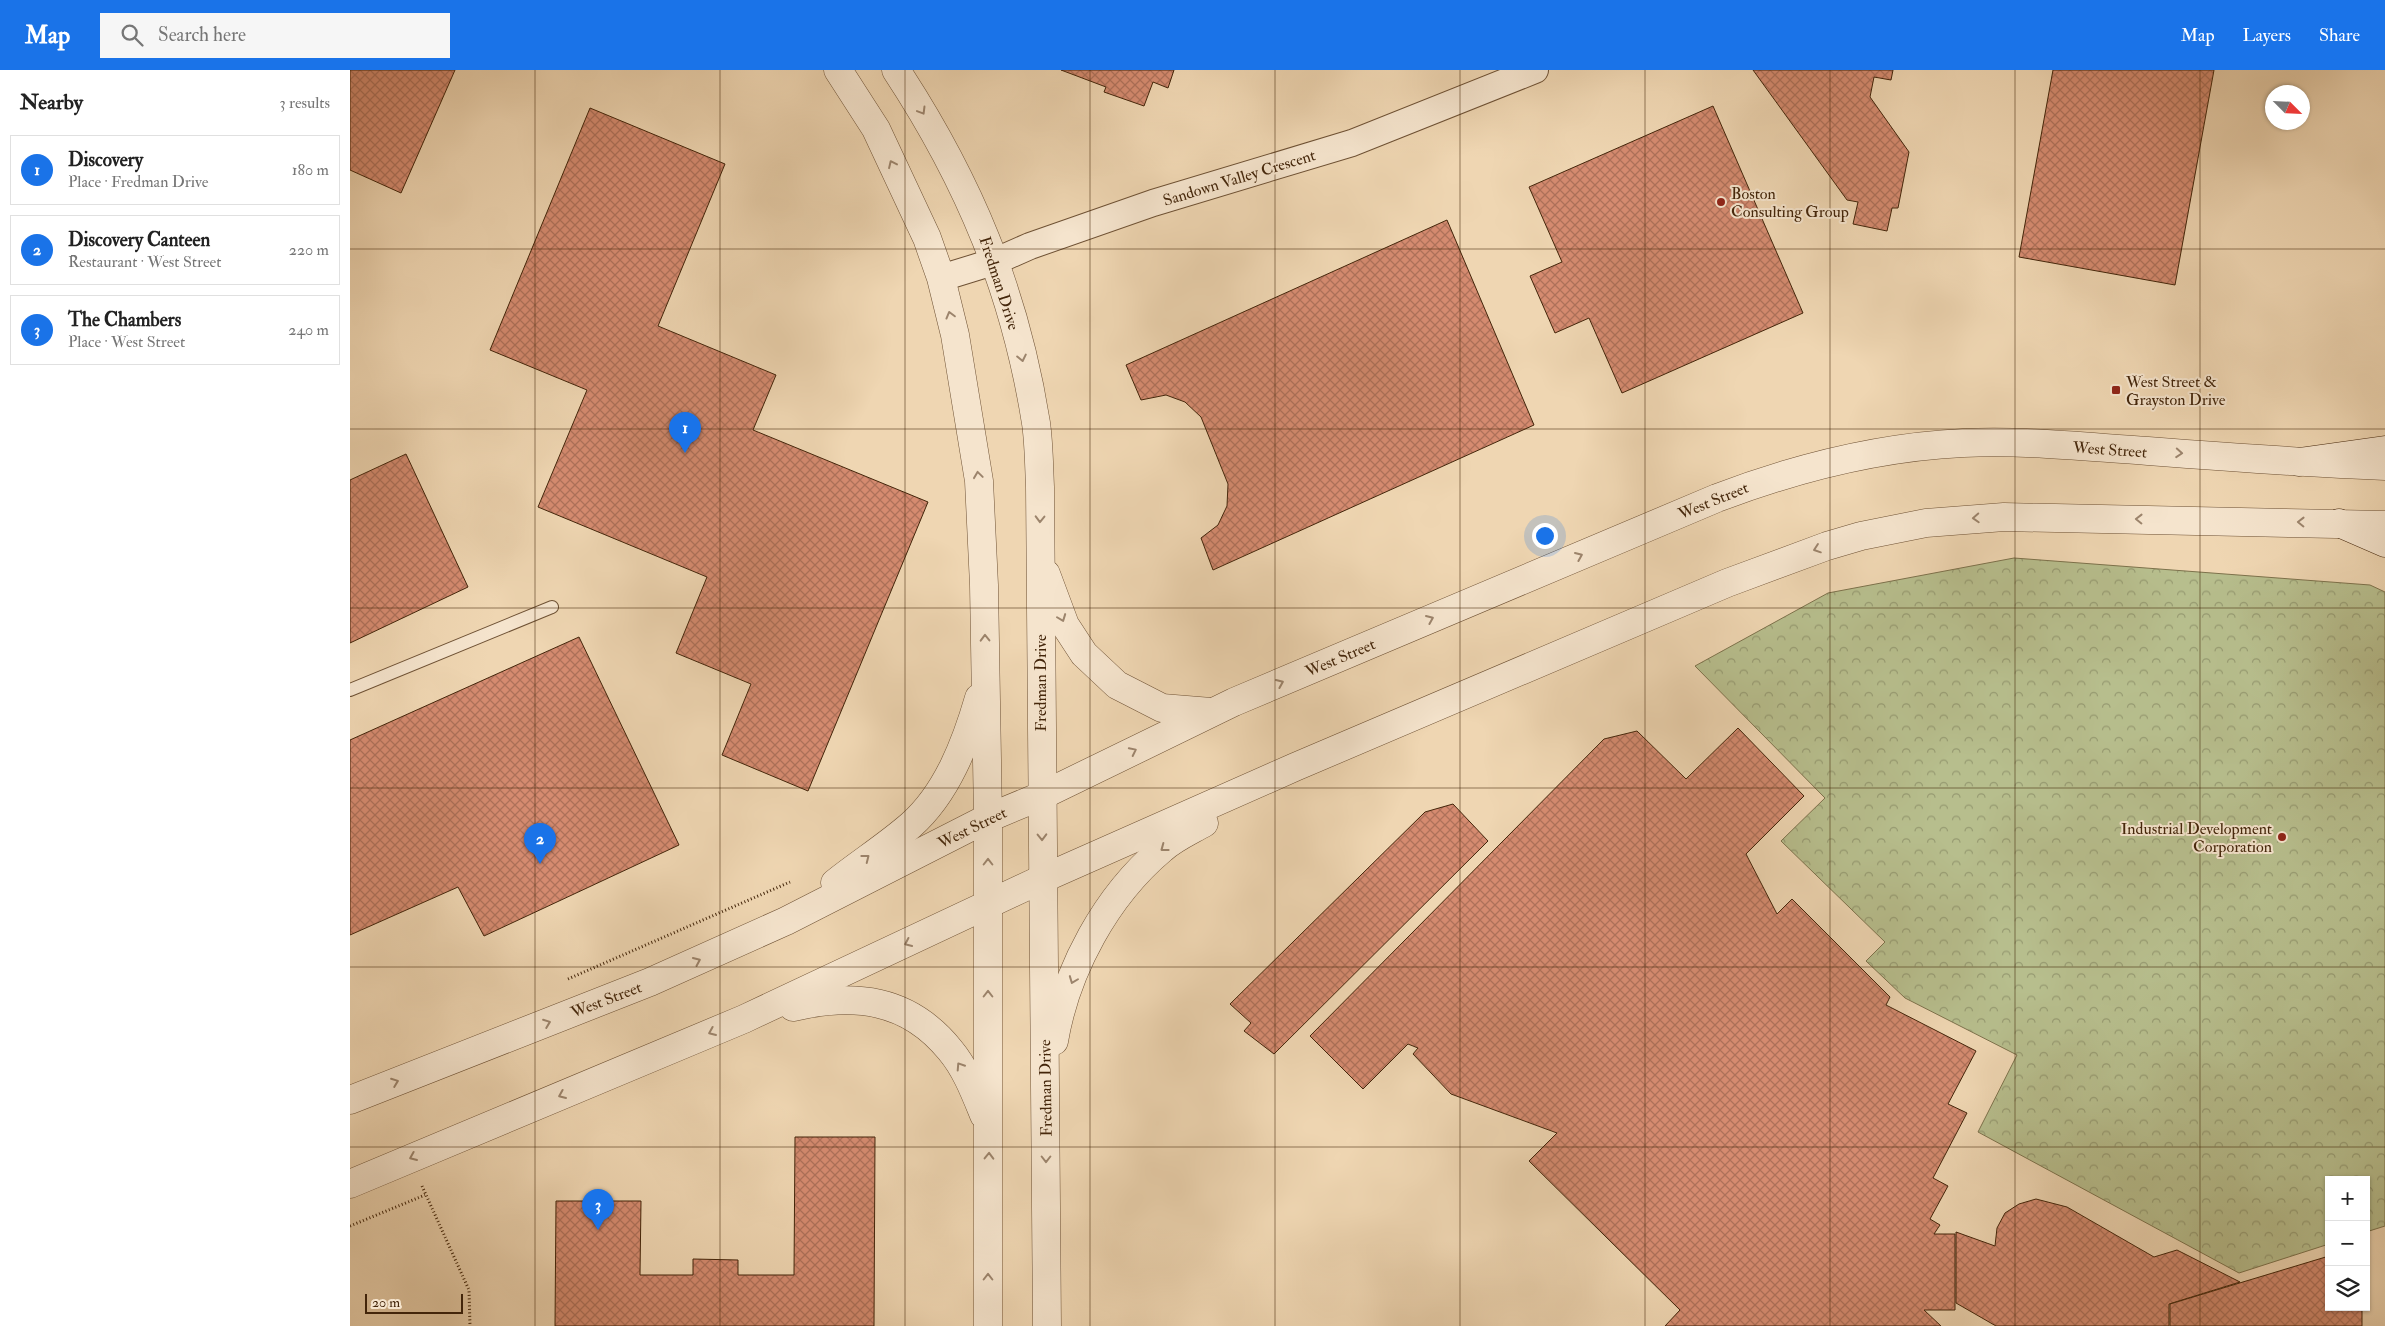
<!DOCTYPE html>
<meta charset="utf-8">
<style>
body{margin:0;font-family:"IM FELL Double Pica",serif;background:#f6f6f6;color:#222}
.controls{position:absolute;right:15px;bottom:15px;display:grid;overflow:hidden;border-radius:0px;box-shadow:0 1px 4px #0004}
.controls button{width:45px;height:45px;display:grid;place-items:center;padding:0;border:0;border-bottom:1px solid #e0e0e0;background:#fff;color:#222;font:25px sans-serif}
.compass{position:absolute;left:1915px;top:15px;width:45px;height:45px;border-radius:50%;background:#fff;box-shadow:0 1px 4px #0004;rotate:114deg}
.scale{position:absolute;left:15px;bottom:12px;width:98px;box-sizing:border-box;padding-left:5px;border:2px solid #43250a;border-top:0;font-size:14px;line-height:18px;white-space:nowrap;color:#43250a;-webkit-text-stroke:4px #f5e4cd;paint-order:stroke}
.you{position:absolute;left:1194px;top:465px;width:18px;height:18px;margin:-12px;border:4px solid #fff;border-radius:50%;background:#1a73e8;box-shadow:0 0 0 8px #1a73e833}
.badge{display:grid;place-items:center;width:32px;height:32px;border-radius:50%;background:#1a73e8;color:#fff;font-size:16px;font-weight:700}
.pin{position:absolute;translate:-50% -41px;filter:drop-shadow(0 1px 2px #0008)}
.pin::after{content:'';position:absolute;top:26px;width:18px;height:15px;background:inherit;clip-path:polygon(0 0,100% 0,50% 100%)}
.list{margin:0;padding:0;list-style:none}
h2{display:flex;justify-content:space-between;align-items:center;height:65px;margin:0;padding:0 20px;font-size:21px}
h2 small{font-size:16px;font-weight:400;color:#767676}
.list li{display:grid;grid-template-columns:32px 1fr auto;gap:15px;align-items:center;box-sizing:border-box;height:70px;margin:0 10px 10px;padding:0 10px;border:1px solid #e0e0e0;border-radius:0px}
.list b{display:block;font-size:19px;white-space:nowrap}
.list p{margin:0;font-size:16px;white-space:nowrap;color:#767676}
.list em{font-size:16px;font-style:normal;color:#767676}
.icon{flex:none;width:28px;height:28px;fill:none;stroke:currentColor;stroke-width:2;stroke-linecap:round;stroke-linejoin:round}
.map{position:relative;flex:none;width:2035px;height:1256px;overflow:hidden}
header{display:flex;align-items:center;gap:30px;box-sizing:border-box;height:70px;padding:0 25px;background:#1a73e8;color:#fff}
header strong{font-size:24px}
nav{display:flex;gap:28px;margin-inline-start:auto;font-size:18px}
.search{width:350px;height:45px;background:#f6f6f6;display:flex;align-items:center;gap:12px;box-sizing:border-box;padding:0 18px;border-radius:0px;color:#767676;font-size:19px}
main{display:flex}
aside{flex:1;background:#fff}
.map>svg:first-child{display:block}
.forest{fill:url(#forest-crowns);stroke:#7d724c}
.building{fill:url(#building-cross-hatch);stroke:#43250a}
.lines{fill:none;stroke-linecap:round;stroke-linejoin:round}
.service-casing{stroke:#6e5134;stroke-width:14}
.minor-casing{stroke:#6e5134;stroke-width:28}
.tertiary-casing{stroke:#6e5134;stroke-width:29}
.secondary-casing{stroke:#43250a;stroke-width:29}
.path{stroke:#43250a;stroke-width:3;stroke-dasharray:1 2.5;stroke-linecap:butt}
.service{stroke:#f5e4cd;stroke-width:12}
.minor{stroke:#f5e4cd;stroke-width:26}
.tertiary{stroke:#f5e4cd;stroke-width:28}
.secondary{stroke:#f5e4cd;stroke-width:28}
.oneway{stroke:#9c846c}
.grid{fill:none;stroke:#43250a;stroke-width:1;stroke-opacity:0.55}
.poi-dot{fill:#8f2418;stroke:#f5e4cd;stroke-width:2}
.labels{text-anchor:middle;stroke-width:4;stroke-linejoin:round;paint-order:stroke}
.street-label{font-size:16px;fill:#43250a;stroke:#f5e4cd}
.poi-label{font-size:16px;fill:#43250a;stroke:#f5e4cd;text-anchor:start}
</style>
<header>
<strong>Map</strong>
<div class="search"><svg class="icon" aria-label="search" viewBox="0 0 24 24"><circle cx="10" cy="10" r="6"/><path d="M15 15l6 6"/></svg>Search here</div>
<nav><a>Map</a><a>Layers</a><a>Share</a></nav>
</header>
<main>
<aside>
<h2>Nearby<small>3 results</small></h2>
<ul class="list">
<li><span class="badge">1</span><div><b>Discovery</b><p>Place · Fredman Drive</p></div><em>180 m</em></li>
<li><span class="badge">2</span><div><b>Discovery Canteen</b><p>Restaurant · West Street</p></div><em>220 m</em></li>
<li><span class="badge">3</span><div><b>The Chambers</b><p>Place · West Street</p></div><em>240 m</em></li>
</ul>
</aside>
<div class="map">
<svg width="2035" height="1256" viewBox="0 0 2035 1256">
<defs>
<pattern id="forest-crowns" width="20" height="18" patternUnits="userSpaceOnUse" patternTransform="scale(1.25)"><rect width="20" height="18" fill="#b7be8d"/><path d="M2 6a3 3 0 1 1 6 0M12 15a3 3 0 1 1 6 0" fill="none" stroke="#969a71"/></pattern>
<pattern id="building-cross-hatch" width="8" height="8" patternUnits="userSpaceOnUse" patternTransform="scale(1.25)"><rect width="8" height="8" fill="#d58b70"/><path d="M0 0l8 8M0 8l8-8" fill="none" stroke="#ae715a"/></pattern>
</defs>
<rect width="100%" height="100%" fill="#efd6b2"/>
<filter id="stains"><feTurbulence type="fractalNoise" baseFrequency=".004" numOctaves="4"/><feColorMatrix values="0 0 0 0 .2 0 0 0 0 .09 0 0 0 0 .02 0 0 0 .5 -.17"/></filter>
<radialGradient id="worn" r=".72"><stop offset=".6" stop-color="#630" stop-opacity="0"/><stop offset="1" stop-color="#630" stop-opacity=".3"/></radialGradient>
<polygon class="forest" points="1664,488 2020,515 2035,522 2035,1156 2016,1162 2016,1110 1979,1110 1979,1174 1889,1203 1628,1062 1667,985 1555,928 1516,891 1535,872 1431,771 1475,728 1345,596 1478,523"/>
<g class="building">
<polygon points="0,0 105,0 51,123 0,100"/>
<polygon points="711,0 824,0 818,18 803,12 794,36 754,22 756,17"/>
<polygon points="1403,0 1543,0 1541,10 1524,7 1520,27 1559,82 1548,138 1542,138 1537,161 1503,154 1508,132 1497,130"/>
<polygon points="1703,0 1864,0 1825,215 1669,187"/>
<polygon points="1363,36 1453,243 1272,323 1239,248 1205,263 1180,206 1212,192 1179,117"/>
<polygon points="240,38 375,94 308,256 426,305 403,360 578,432 458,721 372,685 401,614 326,583 357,507 188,437 237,320 140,280"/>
<polygon points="1097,150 1184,355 863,500 851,468 868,455 877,436 878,414 851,347 835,332 816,325 791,330 776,295"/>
<polygon points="56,384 118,517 0,573 0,410"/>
<polygon points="229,567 329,775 134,866 108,817 0,865 0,670"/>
<polygon points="1388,658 1454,726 1396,784 1427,844 1442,829 1540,927 1536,935 1626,981 1598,1034 1617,1043 1583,1108 1598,1116 1580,1149 1590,1155 1584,1164 1605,1164 1605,1240 1574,1240 1591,1256 1315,1256 1330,1240 1179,1091 1207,1063 1101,1024 1063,984 1068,978 1058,974 1013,1019 960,966 1254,669 1287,661 1336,709"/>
<polygon points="1103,734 1138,771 924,984 894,961 901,953 880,934 1075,742"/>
<polygon points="445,1067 525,1067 524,1256 205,1256 206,1131 291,1131 290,1205 343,1205 343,1189 388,1190 388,1205 444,1205"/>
<polygon points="1686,1129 1717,1137 1804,1187 1827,1180 1890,1212 1819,1234 1819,1256 1646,1256 1606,1233 1606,1162 1645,1176 1647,1158 1655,1143 1669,1134"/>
<polygon points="1979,1186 1979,1237 2012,1237 2012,1256 1820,1256 1820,1234"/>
</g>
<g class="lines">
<g class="service-casing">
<polyline id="service" points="0,620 202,537"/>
</g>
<g class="minor-casing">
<polyline id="minor" points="591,208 646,191 680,176 803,133 1002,73 1185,0"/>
</g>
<g class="tertiary-casing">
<g id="tertiary">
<polyline points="488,0 526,59 577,168 591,208 605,265 629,411 634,515 638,748 638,1256"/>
<path d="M546,0C619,111 665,221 686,353C689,374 689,396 690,417L697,1256"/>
<polyline points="696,504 715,555 734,584 767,615 812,638 861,642"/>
<path d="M485,813C510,793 537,776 561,755C597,723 616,673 629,628"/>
<path d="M443,937C504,923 558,928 600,980C616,999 625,1023 634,1045"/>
<path d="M704,971C716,900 756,826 812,779C824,768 840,761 854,753"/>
<path d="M0,1030L300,912L436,851L638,748L691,726L884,632L1367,428C1446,398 1528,377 1613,373C1674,370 1736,377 1798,381C1877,387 1956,393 2035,396"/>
<polyline points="0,1114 394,949 692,809 945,697 1377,513 1477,476 1511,466 1576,453 1654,447 2035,455"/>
</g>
</g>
<g class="secondary-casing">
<g id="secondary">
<polyline points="1949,392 2035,380"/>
<polyline points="1989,453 2035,473"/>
</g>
</g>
<g class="path">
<polyline points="218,909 440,812"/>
<polyline points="72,1116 119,1220 120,1256"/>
<polyline points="0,1156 75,1125"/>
</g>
<use href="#service" class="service"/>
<use href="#minor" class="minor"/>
<use href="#tertiary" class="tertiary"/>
<use href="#secondary" class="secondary"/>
</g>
<defs><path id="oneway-chevron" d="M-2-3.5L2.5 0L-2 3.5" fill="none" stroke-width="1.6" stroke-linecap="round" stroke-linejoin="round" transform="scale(1.25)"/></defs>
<g class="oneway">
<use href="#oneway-chevron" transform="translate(572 41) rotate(59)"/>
<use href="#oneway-chevron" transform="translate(542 94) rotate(-115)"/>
<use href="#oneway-chevron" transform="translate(600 245) rotate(-105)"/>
<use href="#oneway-chevron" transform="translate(672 288) rotate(78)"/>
<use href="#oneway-chevron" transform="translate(1829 383) rotate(4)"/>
<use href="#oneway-chevron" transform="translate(628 405) rotate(-98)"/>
<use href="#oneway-chevron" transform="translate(1626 448) rotate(177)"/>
<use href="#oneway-chevron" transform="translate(690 449) rotate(91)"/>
<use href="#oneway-chevron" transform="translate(1789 449) rotate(-179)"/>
<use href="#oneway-chevron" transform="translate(1951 452) rotate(-179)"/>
<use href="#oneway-chevron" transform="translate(1467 479) rotate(161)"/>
<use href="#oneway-chevron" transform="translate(1229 486) rotate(-23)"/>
<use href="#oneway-chevron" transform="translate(712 548) rotate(69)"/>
<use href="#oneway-chevron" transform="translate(1080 549) rotate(-23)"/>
<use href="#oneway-chevron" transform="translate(635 568) rotate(-91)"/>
<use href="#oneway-chevron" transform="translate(930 613) rotate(-23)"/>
<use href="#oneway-chevron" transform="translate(783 681) rotate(-26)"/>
<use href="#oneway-chevron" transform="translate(692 767) rotate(89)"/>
<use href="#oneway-chevron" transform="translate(814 778) rotate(143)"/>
<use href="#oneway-chevron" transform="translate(516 788) rotate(-38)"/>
<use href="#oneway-chevron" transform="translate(638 792) rotate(-90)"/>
<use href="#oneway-chevron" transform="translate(558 873) rotate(155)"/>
<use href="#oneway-chevron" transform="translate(347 891) rotate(-24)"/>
<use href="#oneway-chevron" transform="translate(723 910) rotate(111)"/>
<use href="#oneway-chevron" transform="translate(638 924) rotate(-90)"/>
<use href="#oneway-chevron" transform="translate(197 953) rotate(-21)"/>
<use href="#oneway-chevron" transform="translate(362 962) rotate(157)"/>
<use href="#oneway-chevron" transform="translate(610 996) rotate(-123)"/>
<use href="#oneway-chevron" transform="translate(45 1012) rotate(-21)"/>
<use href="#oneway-chevron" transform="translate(212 1025) rotate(157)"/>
<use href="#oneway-chevron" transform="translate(639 1086) rotate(-89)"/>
<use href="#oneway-chevron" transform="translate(63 1087) rotate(157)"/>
<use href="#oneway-chevron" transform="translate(696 1089) rotate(90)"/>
<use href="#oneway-chevron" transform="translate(638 1207) rotate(-90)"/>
</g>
<path class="grid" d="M185,0V1256M370,0V1256M555,0V1256M740,0V1256M925,0V1256M1110,0V1256M1295,0V1256M1480,0V1256M1665,0V1256M1850,0V1256M0,179H2035M0,359H2035M0,538H2035M0,718H2035M0,897H2035M0,1077H2035"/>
<g class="poi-dot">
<circle cx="1371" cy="132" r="5"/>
<rect x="1761" y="315" width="10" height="10" rx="2.5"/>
<circle cx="1932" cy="767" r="5"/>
</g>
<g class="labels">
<g class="street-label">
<text transform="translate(889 107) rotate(-17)" y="6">Sandown Valley Crescent</text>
<text transform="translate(650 213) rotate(72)" y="6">Fredman Drive</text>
<text transform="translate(1760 379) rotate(4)" y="6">West Street</text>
<text transform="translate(1363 430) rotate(-22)" y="6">West Street</text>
<text transform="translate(990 587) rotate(-23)" y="6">West Street</text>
<text transform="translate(690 613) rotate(-90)" y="6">Fredman Drive</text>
<text transform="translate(622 757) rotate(-26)" y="6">West Street</text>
<text transform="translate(256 929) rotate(-21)" y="6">West Street</text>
<text transform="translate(695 1018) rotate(-91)" y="6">Fredman Drive</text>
</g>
<g class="poi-label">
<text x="1381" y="129">Boston<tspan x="1381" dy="18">Consulting Group</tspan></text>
<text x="1776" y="317">West Street &amp;<tspan x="1776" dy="18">Grayston Drive</tspan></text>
<text x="1922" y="764" text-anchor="end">Industrial Development<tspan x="1922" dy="18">Corporation</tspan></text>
</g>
</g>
<rect width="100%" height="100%" filter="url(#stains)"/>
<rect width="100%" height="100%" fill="url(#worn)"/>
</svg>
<div class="controls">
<button>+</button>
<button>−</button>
<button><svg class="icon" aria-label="layers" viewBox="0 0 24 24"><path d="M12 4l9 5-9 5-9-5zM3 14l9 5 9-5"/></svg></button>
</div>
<svg class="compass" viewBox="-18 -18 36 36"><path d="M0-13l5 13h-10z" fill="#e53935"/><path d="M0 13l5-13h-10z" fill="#767676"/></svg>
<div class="scale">20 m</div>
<div class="you"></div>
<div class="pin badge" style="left:335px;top:383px">1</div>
<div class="pin badge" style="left:190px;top:794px">2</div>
<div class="pin badge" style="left:248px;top:1160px">3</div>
</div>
</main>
